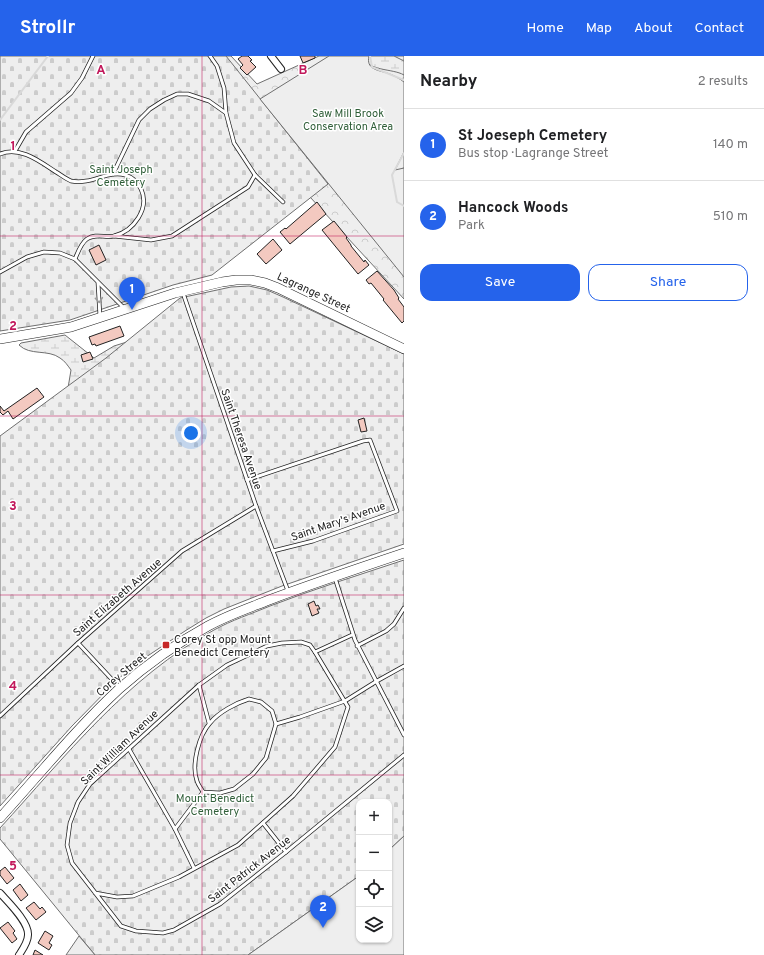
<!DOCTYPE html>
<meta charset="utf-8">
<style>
body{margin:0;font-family:Overpass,sans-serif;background:#f6f6f6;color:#202124}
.controls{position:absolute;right:12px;bottom:12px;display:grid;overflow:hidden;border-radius:8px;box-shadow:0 1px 3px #0004}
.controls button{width:36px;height:36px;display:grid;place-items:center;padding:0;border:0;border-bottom:1px solid #e0e0e0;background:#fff;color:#202124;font:20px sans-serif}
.you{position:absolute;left:191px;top:377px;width:14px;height:14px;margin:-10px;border:3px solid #fff;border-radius:50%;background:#1a73e8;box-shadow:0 0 0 6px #1a73e833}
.badge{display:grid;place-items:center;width:26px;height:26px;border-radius:50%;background:#2563eb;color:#fff;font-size:13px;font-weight:700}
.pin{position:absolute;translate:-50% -33px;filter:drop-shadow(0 1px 2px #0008)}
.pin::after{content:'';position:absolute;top:21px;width:14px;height:12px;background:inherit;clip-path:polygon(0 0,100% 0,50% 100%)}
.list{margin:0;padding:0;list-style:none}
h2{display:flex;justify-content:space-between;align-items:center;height:52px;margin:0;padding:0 16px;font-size:17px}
h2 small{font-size:13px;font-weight:400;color:#757577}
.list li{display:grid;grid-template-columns:26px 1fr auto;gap:12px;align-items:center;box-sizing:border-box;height:72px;padding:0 16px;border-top:1px solid #e0e0e0}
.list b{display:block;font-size:15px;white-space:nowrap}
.list p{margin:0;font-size:13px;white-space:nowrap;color:#757577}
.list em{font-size:13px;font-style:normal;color:#757577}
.actions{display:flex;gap:8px;padding:12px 16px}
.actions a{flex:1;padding:9px 0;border:1px solid #2563eb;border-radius:12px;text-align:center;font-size:14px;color:#2563eb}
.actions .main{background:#2563eb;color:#fff}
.icon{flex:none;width:22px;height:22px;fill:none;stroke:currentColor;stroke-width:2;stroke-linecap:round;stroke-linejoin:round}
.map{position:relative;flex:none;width:404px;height:899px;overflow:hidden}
header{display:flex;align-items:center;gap:24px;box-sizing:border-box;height:56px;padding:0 20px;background:#2563eb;color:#fff}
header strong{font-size:19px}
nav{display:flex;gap:22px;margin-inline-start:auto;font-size:14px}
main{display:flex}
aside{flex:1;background:#fff}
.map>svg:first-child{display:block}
.forest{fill:url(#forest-crowns);stroke:#6f6f6f}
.wetland{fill:url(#wetland-marsh);stroke:#6f6f6f}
.cemetery{fill:url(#cemetery-stones);stroke:#6f6f6f}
.green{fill:#eee;stroke:#6f6f6f}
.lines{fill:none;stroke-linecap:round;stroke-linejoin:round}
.stream{stroke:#d9d9d9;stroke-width:2}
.building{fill:#f3c9c0;stroke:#222}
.lane-casing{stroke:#222;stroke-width:4.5}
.street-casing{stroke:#222;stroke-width:8}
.secondary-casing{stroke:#222;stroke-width:10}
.lane{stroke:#fff;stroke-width:3}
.street{stroke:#fff;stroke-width:6}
.secondary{stroke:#fff;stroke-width:9}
.oneway{stroke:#9c9c9c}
.grid{fill:none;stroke:#c2185b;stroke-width:1;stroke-opacity:0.55}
.poi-dot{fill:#c62828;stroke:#fff;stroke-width:1.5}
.labels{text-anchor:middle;stroke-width:3;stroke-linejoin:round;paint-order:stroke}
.park-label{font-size:11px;fill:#2f5e38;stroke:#fff}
.street-label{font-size:11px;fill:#222;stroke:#fff}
.poi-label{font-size:11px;fill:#222;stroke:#fff;text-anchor:start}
.grid-label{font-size:13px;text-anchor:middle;font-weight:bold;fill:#c2185b;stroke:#fff;stroke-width:3;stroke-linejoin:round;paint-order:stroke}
</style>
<header>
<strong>Strollr</strong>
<nav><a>Home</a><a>Map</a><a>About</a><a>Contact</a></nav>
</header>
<main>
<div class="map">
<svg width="404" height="899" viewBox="0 0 404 899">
<defs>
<pattern id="forest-crowns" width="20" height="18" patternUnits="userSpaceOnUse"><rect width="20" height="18" fill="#eee"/><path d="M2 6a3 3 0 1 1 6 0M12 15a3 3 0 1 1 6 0" fill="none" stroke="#ccc"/></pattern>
<pattern id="wetland-marsh" width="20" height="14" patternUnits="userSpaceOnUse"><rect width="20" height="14" fill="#eee"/><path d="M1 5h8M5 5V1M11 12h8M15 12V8" fill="none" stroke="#ccc"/></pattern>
<pattern id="cemetery-stones" width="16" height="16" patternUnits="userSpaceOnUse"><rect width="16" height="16" fill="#eee"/><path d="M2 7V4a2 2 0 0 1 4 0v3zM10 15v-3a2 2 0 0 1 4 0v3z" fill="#ccc"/></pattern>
</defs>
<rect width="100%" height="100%" fill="#fff"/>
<polygon class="forest" points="209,0 231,0 257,28 319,0 404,0 404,243 310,141"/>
<g class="wetland">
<path d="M363,0H394L404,5V19C392,12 368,16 363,0Z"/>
<path d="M65,279L94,302L114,290L130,285L67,338L71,314C68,310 65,305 60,302C48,293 30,300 19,289L21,287Z"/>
</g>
<g class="cemetery">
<polygon points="0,0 226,0 328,128 212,219 173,229 70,264 0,275"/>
<polygon points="249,230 267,234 283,241 404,298 404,488 282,530 224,553 206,562 185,575 140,605 118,623 72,670 0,750 0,380 106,302 180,242 231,231"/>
<path d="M404,504V780L389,794V746H359V820L248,899H95L0,783V772C65,701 127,621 214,574C232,564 251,558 270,550C314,533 359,519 404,504Z"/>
</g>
<g class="green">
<path d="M329,0H369C366,13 377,14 387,17C393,19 399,22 404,26V96L395,114L404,112V221L260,43Z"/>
<polygon points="404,780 404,899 248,899 359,820 359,884 389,884 389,794"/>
<polygon points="79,880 95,899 66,899"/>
</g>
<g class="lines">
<g class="stream">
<polyline points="370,0 372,11 404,24"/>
<polyline points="0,64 48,0"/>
<polyline points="404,97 392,119 397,146 404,150"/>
</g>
</g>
<g class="building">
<polygon points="242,0 248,0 252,4 250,5 256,11 247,19 240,12 243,9 238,3"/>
<polygon points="300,0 315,0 315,2 303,7"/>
<polygon points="317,146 326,158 290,188 280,176 285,172 286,173"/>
<polygon points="334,165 347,181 346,182 351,189 351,190 364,206 365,204 369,209 358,218 322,174"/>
<polygon points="273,183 282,194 266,208 257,198"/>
<polygon points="99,189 106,204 96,209 89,194"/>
<polygon points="377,215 394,234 399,242 398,243 404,251 404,265 402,267 383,244 384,243 371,227 369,228 366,224"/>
<polygon points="120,270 124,280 96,290 95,288 92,289 89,281"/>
<polygon points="90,296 93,303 83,306 81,299"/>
<polygon points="37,332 44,341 13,363 8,355 3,359 0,356 0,350 4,355"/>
<polygon points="364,362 367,375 361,376 358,364"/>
<polygon points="314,545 316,550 318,549 320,553 317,553 319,557 312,560 308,548"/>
<polygon points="5,811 14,822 7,828 0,819 0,815"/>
<polygon points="20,828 28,839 21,845 13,834"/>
<polygon points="34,846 40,853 42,851 46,856 36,864 26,852"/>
<polygon points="8,866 15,875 13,877 17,883 12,887 0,872"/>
<polygon points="45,875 53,880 49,887 52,889 49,894 38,887"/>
<polygon points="35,894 43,899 33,899"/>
</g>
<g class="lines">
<g class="lane-casing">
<g id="lane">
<polyline points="210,0 217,10 224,32 226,57 234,87 255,119 283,146"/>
<polyline points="15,95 26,76 71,37 82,22 93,0"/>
<path d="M0,98C20,90 39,105 56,116C61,119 66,123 71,125C92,129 108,114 125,119C132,121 138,127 141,133C150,152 134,175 114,180C105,182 96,177 87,183C81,187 78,196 75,203"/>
<polyline points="113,118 139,64 150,53 164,44 177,38 188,38 209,45 226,57"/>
<polyline points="114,180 151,184 172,180 248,131 255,119"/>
<polyline points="0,216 27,201 44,196 60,197 75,203 124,252"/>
<polyline points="98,227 100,261"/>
<polyline points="183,237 256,450 288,535"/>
<polyline points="247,424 363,385 370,384 397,455 313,485 273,495"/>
<polyline points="335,522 355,584 404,679"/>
<polyline points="78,587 119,631"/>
<polyline points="357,590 386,575 394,568 404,552"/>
<polyline points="315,596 352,579"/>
<polyline points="199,629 209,667"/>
<path d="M249,643L261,646L272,655L276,668L266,702L253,718L234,733L220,737L203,736C201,732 198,729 197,725C191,709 199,679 210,667C219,656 236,647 249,643Z"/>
<polyline points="0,660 78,587 182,495 256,450"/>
<polyline points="276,668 300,661 345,645 377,625 404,610"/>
<polyline points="129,693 175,773 194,812"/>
<polyline points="263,767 286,796"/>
<polyline points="175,773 203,736"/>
<polyline points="95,837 117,841 133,840 179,821 238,789 293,740 335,691 348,651 315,596 310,589 301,586 282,587 267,590 227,609 199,629 90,728 78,746 70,767 67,789 72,807 121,870 136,875 163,877 174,874 220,848 286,796 404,699"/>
</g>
</g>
<g class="street-casing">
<g id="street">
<polyline points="271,0 281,13"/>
<path d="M0,837C8,846 29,866 28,879C28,886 23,893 19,899"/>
</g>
</g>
<g class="secondary-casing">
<g id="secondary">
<polyline points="0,283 71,271 175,237 222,226 236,224 251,224 265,227 278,232 404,293"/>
<path d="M0,762C39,719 77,672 119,633C146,609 177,587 208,570C228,559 249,552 269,544C314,527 359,512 404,497"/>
</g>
</g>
<use href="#lane" class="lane"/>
<use href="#street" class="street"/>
<use href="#secondary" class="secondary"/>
</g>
<defs><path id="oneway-chevron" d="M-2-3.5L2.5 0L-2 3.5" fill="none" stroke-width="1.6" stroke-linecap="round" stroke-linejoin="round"/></defs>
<use class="oneway" href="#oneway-chevron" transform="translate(99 244) rotate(85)"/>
<path class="grid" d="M202,0V899M0,180H404M0,360H404M0,539H404M0,719H404"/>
<rect class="poi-dot" x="162" y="585" width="8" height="8" rx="2"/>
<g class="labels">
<g class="park-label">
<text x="348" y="61">Saw Mill Brook<tspan x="348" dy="13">Conservation Area</tspan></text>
<text x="121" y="117">Saint Joseph<tspan x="121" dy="13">Cemetery</tspan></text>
<text x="215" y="746">Mount Benedict<tspan x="215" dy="13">Cemetery</tspan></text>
</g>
<g class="street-label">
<text transform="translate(314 236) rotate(25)" y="4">Lagrange Street</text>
<text transform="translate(242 383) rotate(71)" y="4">Saint Theresa Avenue</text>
<text transform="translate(338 465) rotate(-19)" y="4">Saint Mary's Avenue</text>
<text transform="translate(117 541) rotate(-41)" y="4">Saint Elizabeth Avenue</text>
<text transform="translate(121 618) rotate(-40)" y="4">Corey Street</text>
<text transform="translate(119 691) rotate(-44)" y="4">Saint William Avenue</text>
<text transform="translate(249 813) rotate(-38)" y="4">Saint Patrick Avenue</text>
</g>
<g class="poi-label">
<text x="174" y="587">Corey St opp Mount<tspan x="174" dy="13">Benedict Cemetery</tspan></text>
</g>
</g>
<g class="grid-label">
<text x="101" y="18">A</text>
<text x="303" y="18">B</text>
<text x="13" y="94">1</text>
<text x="13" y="274">2</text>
<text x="13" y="454">3</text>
<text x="13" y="634">4</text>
<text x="13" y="814">5</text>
</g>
</svg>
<div class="controls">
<button>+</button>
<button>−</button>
<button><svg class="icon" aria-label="locate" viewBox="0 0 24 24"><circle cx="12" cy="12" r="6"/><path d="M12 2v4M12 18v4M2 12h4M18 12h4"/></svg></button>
<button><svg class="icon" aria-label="layers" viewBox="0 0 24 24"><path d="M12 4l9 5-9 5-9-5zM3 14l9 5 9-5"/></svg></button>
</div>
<div class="you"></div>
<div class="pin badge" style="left:132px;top:254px">1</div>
<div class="pin badge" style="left:323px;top:872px">2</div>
</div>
<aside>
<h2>Nearby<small>2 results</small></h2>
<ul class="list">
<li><span class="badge">1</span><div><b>St Joeseph Cemetery</b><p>Bus stop · Lagrange Street</p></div><em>140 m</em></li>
<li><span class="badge">2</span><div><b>Hancock Woods</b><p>Park</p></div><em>510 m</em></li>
</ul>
<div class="actions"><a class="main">Save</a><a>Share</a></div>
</aside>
</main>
